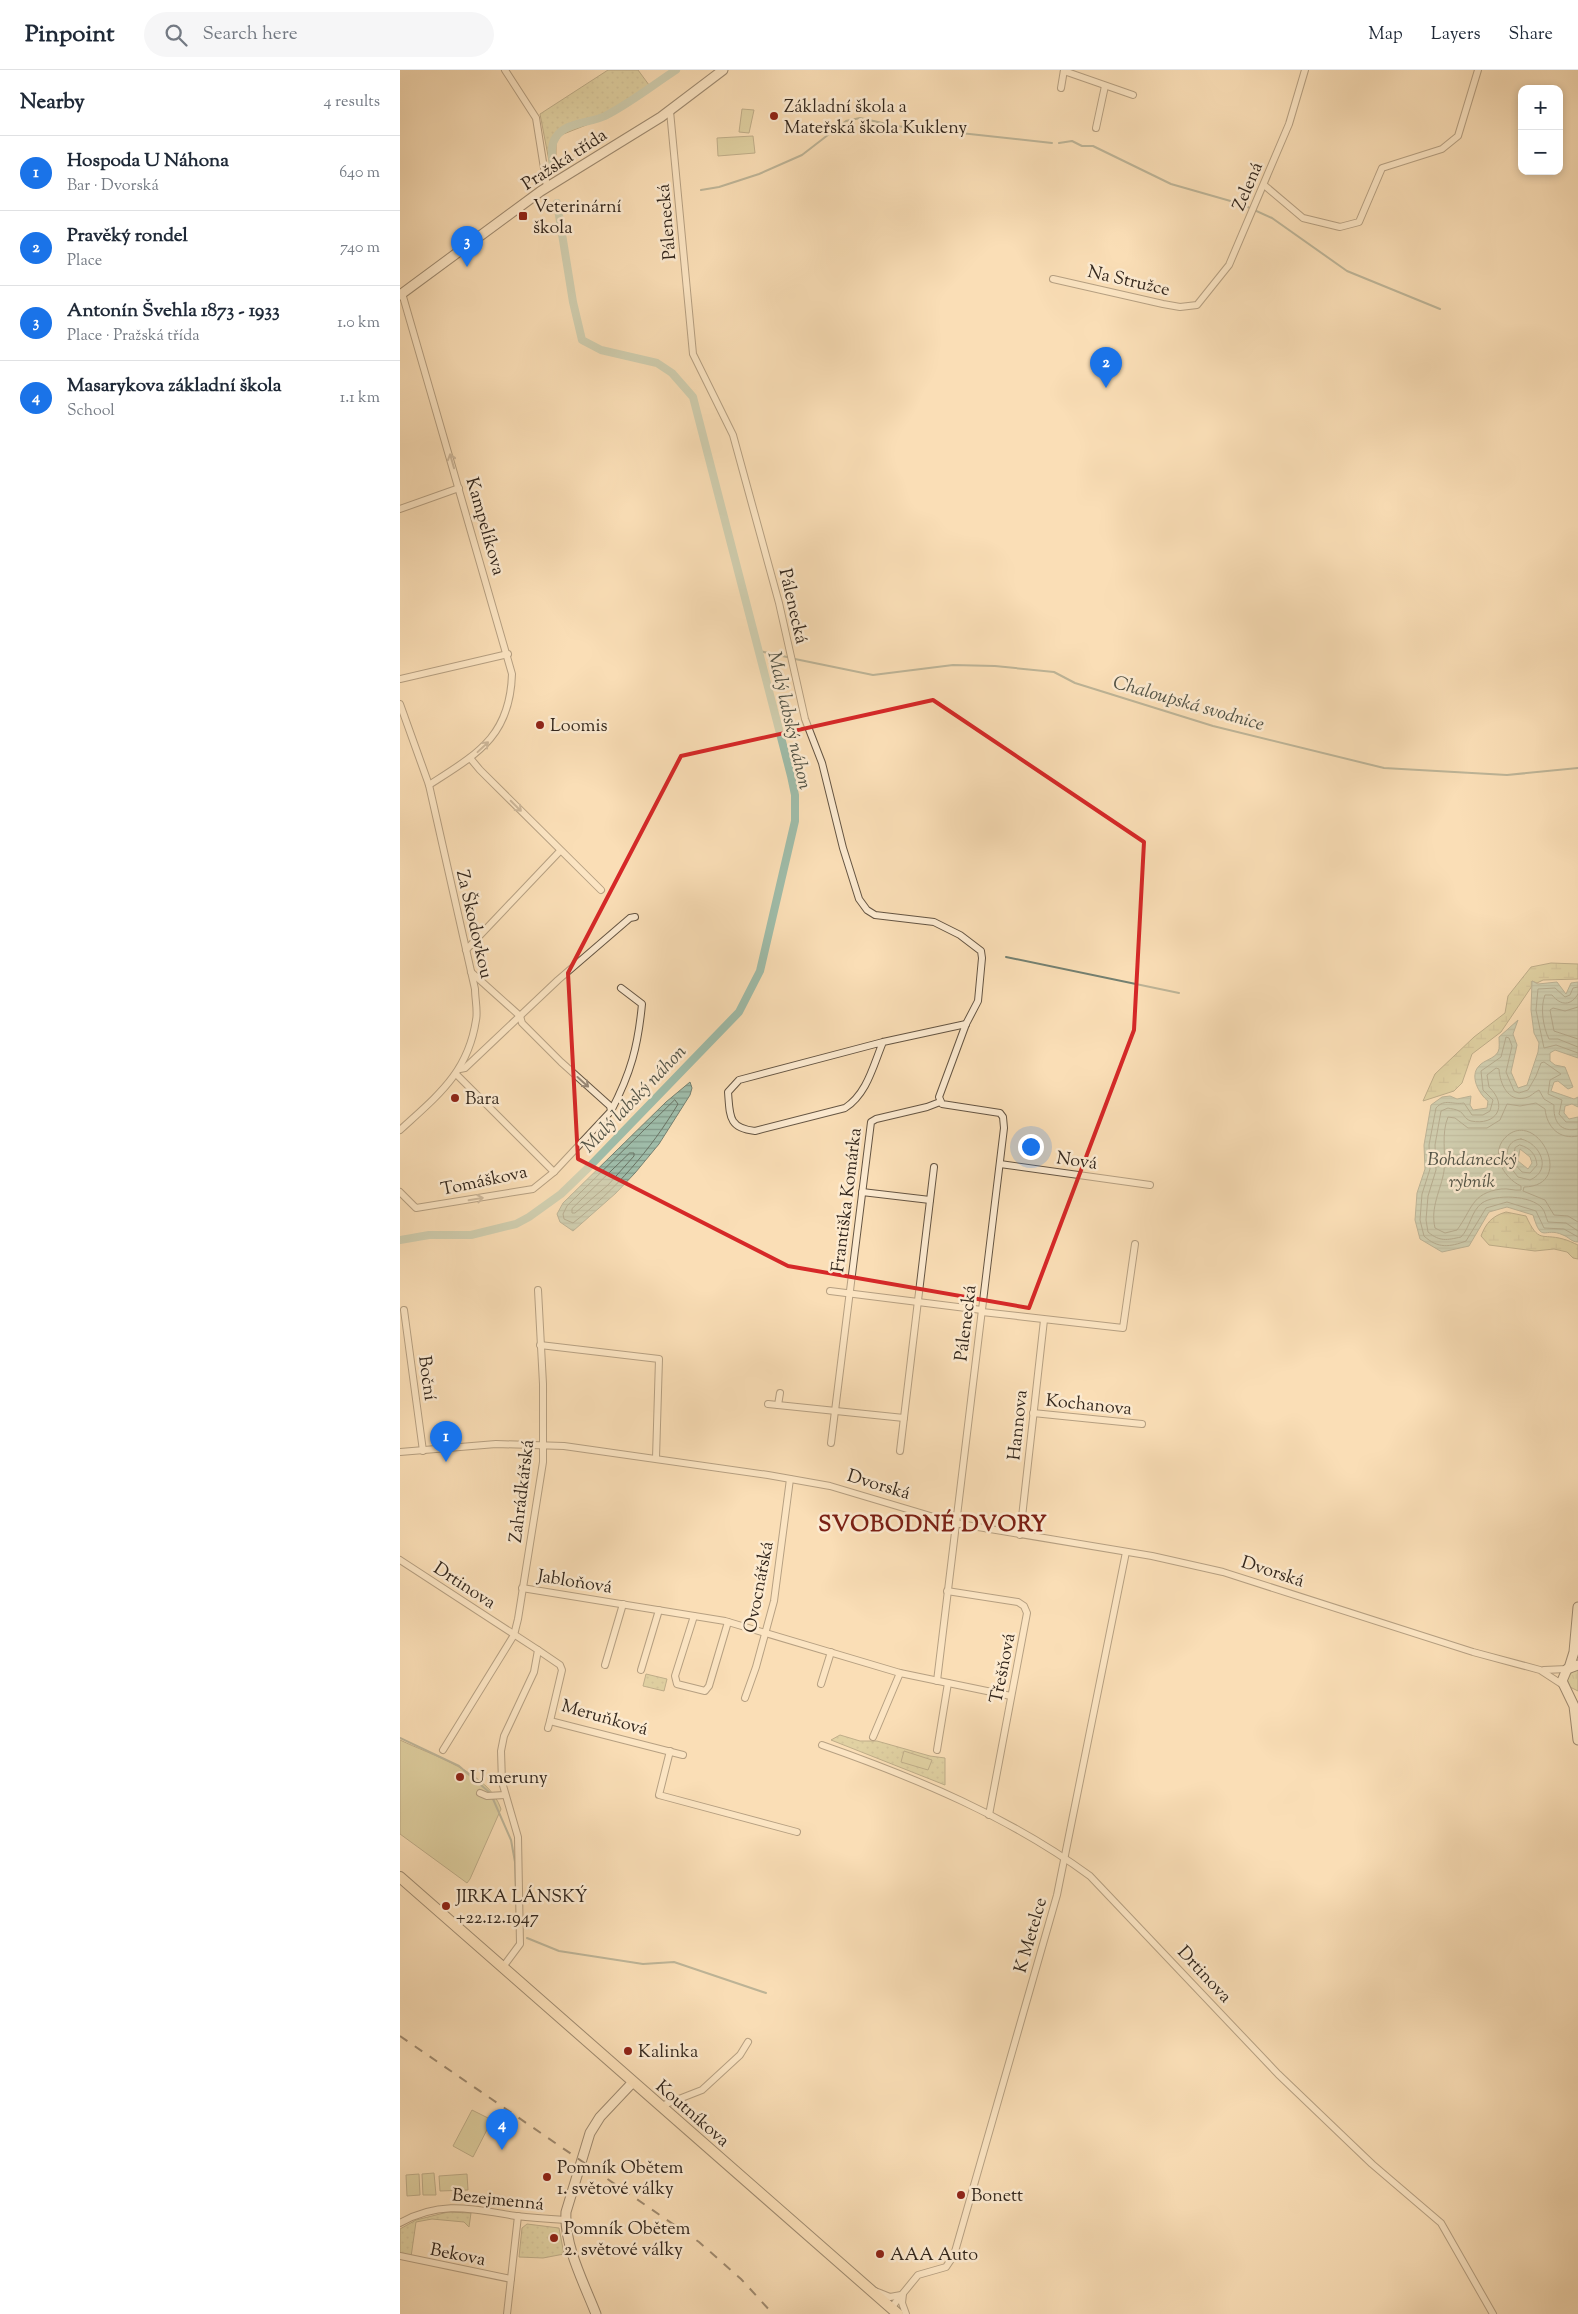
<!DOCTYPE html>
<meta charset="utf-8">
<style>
body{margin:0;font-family:"Sorts Mill Goudy",serif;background:#f6f6f7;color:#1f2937}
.controls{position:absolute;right:15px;top:15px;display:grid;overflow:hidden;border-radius:10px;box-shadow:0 2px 8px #0003}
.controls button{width:45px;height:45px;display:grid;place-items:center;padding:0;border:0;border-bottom:1px solid #e0e1e3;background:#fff;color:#1f2937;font:25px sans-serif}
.you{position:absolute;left:630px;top:1076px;width:18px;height:18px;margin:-12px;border:4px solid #fff;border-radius:50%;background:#1a73e8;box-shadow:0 0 0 8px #1a73e833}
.badge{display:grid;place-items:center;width:32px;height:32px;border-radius:50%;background:#1a73e8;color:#fff;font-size:16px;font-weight:700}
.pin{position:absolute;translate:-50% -41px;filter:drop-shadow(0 1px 2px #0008)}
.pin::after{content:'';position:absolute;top:26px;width:18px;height:15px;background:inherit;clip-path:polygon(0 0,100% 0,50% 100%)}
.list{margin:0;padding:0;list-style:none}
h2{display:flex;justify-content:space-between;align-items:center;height:65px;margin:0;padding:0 20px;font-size:21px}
h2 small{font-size:16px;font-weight:400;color:#747a83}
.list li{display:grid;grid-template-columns:32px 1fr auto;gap:15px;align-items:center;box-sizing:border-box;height:75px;padding:0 20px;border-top:1px solid #e0e1e3}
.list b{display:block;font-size:19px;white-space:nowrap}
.list p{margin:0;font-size:16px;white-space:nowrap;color:#747a83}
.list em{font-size:16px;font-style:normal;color:#747a83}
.icon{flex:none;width:28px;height:28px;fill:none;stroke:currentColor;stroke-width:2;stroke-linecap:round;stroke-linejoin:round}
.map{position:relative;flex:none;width:1178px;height:2244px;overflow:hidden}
header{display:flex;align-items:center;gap:30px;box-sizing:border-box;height:70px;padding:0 25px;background:#fff;border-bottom:1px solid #e0e1e3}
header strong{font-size:24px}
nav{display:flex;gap:28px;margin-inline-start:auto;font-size:18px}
.search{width:350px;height:45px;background:#f6f6f7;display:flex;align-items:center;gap:12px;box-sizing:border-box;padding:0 18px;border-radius:28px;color:#747a83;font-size:19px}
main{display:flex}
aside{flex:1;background:#fff}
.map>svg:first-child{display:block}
.grass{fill:url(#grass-tufts);stroke:#7a7454}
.wetland{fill:url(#wetland-marsh);stroke:#7a7454}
.park{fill:url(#park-dots);stroke:#7a7454}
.pitch{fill:#c2c08b;stroke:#7a7454}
.water{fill:url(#water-rules);stroke:#748071;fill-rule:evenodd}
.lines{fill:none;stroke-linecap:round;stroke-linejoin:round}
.shore{stroke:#697263;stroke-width:1}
.stream{stroke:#748071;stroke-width:2}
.canal{stroke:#9fbca9;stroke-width:8}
.street-casing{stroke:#655543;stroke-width:8}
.secondary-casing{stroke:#33271d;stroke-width:11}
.primary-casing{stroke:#33271d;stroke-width:12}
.street{stroke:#fcead0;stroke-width:6}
.secondary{stroke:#fcead0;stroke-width:9}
.primary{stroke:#fadeb6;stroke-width:10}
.rail{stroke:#33271d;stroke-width:2;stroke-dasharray:9 9;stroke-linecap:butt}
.oneway{stroke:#988876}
.marked{fill:none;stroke:#d62828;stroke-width:4;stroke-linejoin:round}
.poi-dot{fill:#8f2418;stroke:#fcead0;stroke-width:2}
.labels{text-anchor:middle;stroke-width:5;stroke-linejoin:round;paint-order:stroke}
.poi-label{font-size:18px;fill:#33271d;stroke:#fcead0;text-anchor:start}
.street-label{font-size:18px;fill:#33271d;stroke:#fcead0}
.water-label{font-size:19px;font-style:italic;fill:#535447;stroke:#fcead0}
.district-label{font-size:22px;font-weight:bold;letter-spacing:1px;fill:#7a1f14;stroke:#fcead0}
</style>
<header>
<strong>Pinpoint</strong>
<div class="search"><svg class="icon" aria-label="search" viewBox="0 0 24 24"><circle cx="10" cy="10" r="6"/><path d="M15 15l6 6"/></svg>Search here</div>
<nav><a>Map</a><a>Layers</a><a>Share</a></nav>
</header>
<main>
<aside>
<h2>Nearby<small>4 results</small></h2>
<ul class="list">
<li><span class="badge">1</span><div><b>Hospoda U Náhona</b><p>Bar · Dvorská</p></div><em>640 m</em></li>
<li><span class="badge">2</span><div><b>Pravěký rondel</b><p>Place</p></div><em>740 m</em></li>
<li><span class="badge">3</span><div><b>Antonín Švehla 1873 - 1933</b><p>Place · Pražská třída</p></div><em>1.0 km</em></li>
<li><span class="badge">4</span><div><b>Masarykova základní škola</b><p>School</p></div><em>1.1 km</em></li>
</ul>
</aside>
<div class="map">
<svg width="1178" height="2244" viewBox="0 0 1178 2244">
<defs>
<pattern id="grass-tufts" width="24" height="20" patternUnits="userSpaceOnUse" patternTransform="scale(1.25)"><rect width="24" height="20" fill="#c2c08b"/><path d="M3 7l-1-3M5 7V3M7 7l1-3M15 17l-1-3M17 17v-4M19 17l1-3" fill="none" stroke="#a7a578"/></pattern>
<pattern id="wetland-marsh" width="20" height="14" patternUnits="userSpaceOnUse" patternTransform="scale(1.25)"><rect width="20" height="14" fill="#c2c08b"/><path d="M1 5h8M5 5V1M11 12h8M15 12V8" fill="none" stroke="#a7a578"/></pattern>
<pattern id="park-dots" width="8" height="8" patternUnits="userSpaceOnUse" patternTransform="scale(1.25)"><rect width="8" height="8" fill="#c2c08b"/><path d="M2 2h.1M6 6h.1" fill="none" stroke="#a7a578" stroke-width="1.8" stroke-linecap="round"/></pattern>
<pattern id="water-rules" width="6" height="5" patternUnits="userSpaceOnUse" patternTransform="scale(1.25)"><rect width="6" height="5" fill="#9fbca9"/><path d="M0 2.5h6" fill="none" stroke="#829989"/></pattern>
</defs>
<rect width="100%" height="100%" fill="#fadeb6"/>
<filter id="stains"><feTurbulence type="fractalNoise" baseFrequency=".004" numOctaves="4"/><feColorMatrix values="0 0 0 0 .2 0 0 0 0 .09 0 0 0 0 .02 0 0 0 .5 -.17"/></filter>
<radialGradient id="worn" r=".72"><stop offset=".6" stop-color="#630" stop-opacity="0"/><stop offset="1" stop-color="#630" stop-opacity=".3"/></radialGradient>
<polygon class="grass" points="1178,1600 1178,1621 1170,1617 1167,1609 1172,1602"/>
<g class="wetland">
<polygon points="1151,893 1178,894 1178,909 1143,910 1137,913 1132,911 1132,916 1101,962 1072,984 1062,1013 1054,1021 1023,1031 1035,1004 1074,967 1105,943 1108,926 1131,897"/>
<path d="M1106,1142L1126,1146C1139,1174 1141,1163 1163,1169C1168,1170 1173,1173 1178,1175V1189L1173,1188L1167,1182L1154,1179L1135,1181L1089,1175L1081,1166C1086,1153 1092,1146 1106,1142Z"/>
</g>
<g class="park">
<polygon points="208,0 238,0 252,19 209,46 161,65 156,73 156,94 150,96 140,44"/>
<polygon points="246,1604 267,1609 264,1621 243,1616"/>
<polygon points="440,1665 460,1671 477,1671 530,1686 545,1688 545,1715 431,1670"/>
<polygon points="48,2142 71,2143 69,2157 64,2152 32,2149 16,2152 11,2187 0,2183 0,2159 16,2150"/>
<polygon points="127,2154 159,2158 164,2184 143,2188 119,2187 122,2158"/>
</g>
<g class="pitch">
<polygon points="342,39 354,40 349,63 339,62"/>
<polygon points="353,66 355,83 318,86 317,68"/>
<path d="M0,1670C31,1685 89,1702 101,1739L70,1809L67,1813L0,1764Z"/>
<polygon points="504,1681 532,1690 528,1700 501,1692"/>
<polygon points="72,2040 92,2050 73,2087 53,2076"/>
<polygon points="34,2103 36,2125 23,2125 22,2104"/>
<polygon points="19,2104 20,2125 7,2126 6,2105"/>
<polygon points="67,2104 68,2120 40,2121 39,2106"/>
</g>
<g class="water">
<path d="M1132,911L1138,914L1157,912L1166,924L1171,913L1178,912V988L1155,980L1150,983V991L1155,995L1165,997L1173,1017L1168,1019L1158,1011L1154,1012L1151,1021L1174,1029L1178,1027V1037L1172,1034L1165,1036L1164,1043L1169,1049L1178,1047V1172C1171,1172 1169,1167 1163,1165C1144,1156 1142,1175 1133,1145L1107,1137L1089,1142L1069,1176L1042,1182L1020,1169L1015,1150L1017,1123L1025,1099L1024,1075L1031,1035L1042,1027L1050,1026L1057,1029L1071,1026L1070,1035L1073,1040L1087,1038L1088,1031C1079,1024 1069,1006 1079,996C1084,990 1094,989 1098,982C1100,978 1099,972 1099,967L1118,950L1113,964L1117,975L1111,1002L1118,1018L1127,1015L1138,982L1139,973L1134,963L1131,940ZM1120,1079L1130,1087L1132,1093L1128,1099L1118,1091Z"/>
<polygon points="290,1012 292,1018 290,1025 259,1074 235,1103 216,1123 173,1161 160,1152 157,1144 163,1133 266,1032"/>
</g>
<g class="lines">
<g class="shore">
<polyline points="1178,917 1173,918 1170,925 1165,927 1155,918 1138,919 1136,940 1144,978 1156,975 1178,983"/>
<path d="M1178,924C1171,936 1161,936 1152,925H1145C1140,937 1143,957 1149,969H1158L1178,977"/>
<polyline points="1178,937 1165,941 1153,938 1150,940 1154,961 1178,969"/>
<path d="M275,1030L278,1034C250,1081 216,1119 173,1153L164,1149L163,1144L167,1136Z"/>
<path d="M1178,1052H1166L1159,1044L1162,1030L1148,1024L1150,1010L1161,1004L1144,992L1141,993L1136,1006L1128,1020L1119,1023L1114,1021L1106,1002L1112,976L1109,968L1106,967L1101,987L1081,1001L1083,1020L1093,1030L1090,1041L1083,1045H1072L1064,1033C1052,1035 1045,1028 1036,1038L1029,1075L1030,1099L1022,1124L1020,1150L1024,1166C1038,1179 1050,1177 1066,1171L1086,1138L1107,1132L1136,1141L1144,1158L1164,1159L1178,1167"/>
<path d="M1178,1059C1160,1063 1153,1051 1154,1035L1144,1029L1139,1020C1134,1022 1131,1027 1125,1028C1108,1032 1100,1014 1099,999L1096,998L1087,1005L1089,1017C1109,1036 1096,1056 1071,1051C1064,1049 1064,1043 1059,1041C1056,1039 1051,1039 1048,1038L1041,1041L1035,1075L1036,1100L1028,1126L1026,1150L1028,1162C1040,1172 1047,1170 1061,1167C1070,1158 1071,1141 1082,1133C1095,1124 1131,1125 1142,1138C1145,1141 1146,1148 1148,1152L1166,1153L1178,1161"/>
<path d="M1178,1066C1159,1070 1147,1057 1145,1039L1136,1033L1120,1036L1107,1034L1100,1050L1087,1058H1068L1055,1048L1048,1047C1041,1064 1046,1083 1044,1101C1041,1120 1030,1137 1035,1158L1045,1163L1057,1160C1072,1140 1071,1123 1101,1119C1108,1118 1114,1121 1121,1120V1116C1103,1108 1088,1081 1108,1065C1139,1041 1176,1116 1124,1117L1123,1121L1145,1130L1154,1145L1168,1146L1178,1152"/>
<path d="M1121,1069C1140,1073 1153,1100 1130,1110L1118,1107L1107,1093C1106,1081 1108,1070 1121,1069Z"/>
<path d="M1120,1075C1130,1078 1136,1084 1137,1095L1130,1103L1122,1102L1113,1092L1115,1078Z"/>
<polygon points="230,1083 234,1083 234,1086 208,1115 175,1143 172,1143 172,1139"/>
</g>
<g class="stream">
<polyline points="659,73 672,71 682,76 693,76 771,114 841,134 872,148 947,201 1040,239"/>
<polyline points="301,120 319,117 359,104 402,85 446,51 460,48 496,56 652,73"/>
<polyline points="359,581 387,587"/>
<polyline points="395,589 473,605 553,595 595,596 654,602 675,613 813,656 984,698 1107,705 1178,698"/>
<polyline points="606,887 779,923"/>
<polyline points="0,1668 59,1696 89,1722"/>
<polyline points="93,1729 111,1770 115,1792 116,1825"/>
<polyline points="127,1868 159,1881 243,1894 274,1892 366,1923"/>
</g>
<g class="canal">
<path d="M153,96C152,86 150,75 156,67C166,52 190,53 205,46C229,34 253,15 276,0"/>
<polyline points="0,1170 29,1165 71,1165 116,1154 129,1147 161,1124 189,1097 339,942 360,901 395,751 395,725 391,706 293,327 272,303 257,293 201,280 182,270 173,232 157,133"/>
</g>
<g class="street-casing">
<g id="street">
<polyline points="105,0 136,48 147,117"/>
<polyline points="664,1 733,25"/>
<polyline points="661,18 664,0"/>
<polyline points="270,41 293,284 333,365 379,533 405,649 422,693 443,778 459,829 467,840 475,845 534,852 560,865 581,881 582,888 578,931 566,954 539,1027 542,1034 600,1043 603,1047 604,1058 537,1611"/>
<polyline points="696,58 705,16"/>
<polyline points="864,115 903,148 940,157 959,152 982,98 1042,79 1058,66 1078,0"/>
<polyline points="653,209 763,234 780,237 797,235 829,195 889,54 905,0"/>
<path d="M2,223L112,604C110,667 77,684 29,715"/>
<polyline points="0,439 59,418"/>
<polyline points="0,609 108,584"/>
<path d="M0,634L29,715L75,919C75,929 78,941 76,950C68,1003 37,1026 0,1060"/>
<polyline points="70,688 80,700 201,820"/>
<polyline points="66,880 160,781"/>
<path d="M483,972C473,996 467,1024 445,1038L355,1061C328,1058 330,1046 328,1022L339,1010L483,972L566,954"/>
<polyline points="60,999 65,998 158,910 230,848 235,847"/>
<polyline points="56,1004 154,1102"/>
<path d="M211,1041C231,1003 238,976 242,934L221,918"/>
<polyline points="600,1094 750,1115"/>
<polyline points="0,1122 16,1138 133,1119 154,1102 211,1041 210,1036 161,992 122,953 120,946 71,902"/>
<polyline points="462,1122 530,1130"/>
<polyline points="430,1221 582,1240"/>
<polyline points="4,1240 23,1381"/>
<polyline points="582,1242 723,1258 735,1174"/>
<polyline points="140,1275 259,1289 256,1388"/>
<polyline points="368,1334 504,1348"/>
<polyline points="378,1335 380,1323"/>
<polyline points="633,1343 742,1354"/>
<polyline points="431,1373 471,1052 476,1049 527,1037 540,1032"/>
<polyline points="500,1381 534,1097"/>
<polyline points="0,1382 96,1374 164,1376 368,1405 430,1416 554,1453 752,1486 823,1502 1073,1582 1140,1600 1163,1615"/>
<polyline points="620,1465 644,1250"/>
<polyline points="0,1490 138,1580 134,1602 104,1666 101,1681 102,1712 118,1767 120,1874 103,1897"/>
<polyline points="122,1518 325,1551 500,1603 611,1626"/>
<polyline points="547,1521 618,1532 624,1536 627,1543 589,1745"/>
<polyline points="294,1546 275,1606 277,1614 305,1621 309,1616 328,1552"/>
<polyline points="138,1580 160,1595 162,1600 150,1651 283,1685"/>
<polyline points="205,1595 223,1534"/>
<polyline points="241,1600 259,1540"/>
<polyline points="1144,1600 1167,1599"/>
<polyline points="421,1614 431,1582"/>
<polyline points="345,1628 356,1597 374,1531 390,1409"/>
<polyline points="148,1658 150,1651"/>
<polyline points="473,1667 500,1603"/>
<path d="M422,1675C516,1708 610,1747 690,1806L878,2004L972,2094L1041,2153L1093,2244"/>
<polyline points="43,1680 114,1565 118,1549 143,1392 143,1314 138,1220"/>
<polyline points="537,1680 548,1613"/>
<polyline points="270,1681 259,1725 397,1762"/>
<polyline points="80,1723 87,1726 105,1725"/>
<polyline points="261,2036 302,2020 340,1985 348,1972"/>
<path d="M0,2153C41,2130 72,2139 116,2146C133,2148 149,2149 166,2150"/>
<polyline points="0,2186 111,2209"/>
<polyline points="475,2221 490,2227 501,2225"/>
<polyline points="503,2224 502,2233 506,2244"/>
<polyline points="491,2238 518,2205 546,2197 554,2185 657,1825 726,1482"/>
<polyline points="107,2244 118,2146"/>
</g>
</g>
<g class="secondary-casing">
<g id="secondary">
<polyline points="0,225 141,121 261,47 323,0"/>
<polyline points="1178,1595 1167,1599 1162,1611 1174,1636 1178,1670"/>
<polyline points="1169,1598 1174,1582 1178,1537"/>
<path d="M196,2244C184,2213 164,2176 166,2142L190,2063L200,2047L233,2012"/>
</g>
</g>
<g class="primary-casing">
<polyline id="primary" points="0,1807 498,2244"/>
</g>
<use href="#street" class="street"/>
<use href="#secondary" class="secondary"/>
<use href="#primary" class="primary"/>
<polyline class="rail" points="0,1966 299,2172 341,2209 373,2244"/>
</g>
<defs><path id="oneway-shaft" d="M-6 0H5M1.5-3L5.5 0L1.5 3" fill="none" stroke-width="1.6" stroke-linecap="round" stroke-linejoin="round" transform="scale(1.25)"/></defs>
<g class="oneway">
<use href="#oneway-shaft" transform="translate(52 391) rotate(-106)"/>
<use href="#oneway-shaft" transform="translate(83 677) rotate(-43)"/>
<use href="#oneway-shaft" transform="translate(116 736) rotate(45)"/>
<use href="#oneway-shaft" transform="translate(183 1012) rotate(42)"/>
<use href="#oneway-shaft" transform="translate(76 1129) rotate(-9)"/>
</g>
<path d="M0 0H1178V2244H0ZM533,630L744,772L734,960L629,1238L388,1196L178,1089L168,903L281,686Z" fill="#fadeb6" fill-opacity=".55" fill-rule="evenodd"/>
<path class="marked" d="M533,630L744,772L734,960L629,1238L388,1196L178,1089L168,903L281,686Z"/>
<g class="poi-dot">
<circle cx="374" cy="46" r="5"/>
<rect x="118" y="141" width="10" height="10" rx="2.5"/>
<circle cx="140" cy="655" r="5"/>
<circle cx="55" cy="1028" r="5"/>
<circle cx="60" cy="1707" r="5"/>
<circle cx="46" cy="1836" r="5"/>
<circle cx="228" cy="1981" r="5"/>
<circle cx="147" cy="2107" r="5"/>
<circle cx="561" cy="2125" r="5"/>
<circle cx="154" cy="2168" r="5"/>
<circle cx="480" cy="2184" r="5"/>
</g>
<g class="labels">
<g class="poi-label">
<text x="384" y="42">Základní škola a<tspan x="384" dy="21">Mateřská škola Kukleny</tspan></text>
<text x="133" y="142">Veterinární<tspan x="133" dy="21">škola</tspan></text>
<text x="150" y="661">Loomis</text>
<text x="65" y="1034">Bara</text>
<text x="70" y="1713">U meruny</text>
<text x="56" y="1832">JIRKA LÁNSKÝ<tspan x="56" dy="21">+22.12.1947</tspan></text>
<text x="238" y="1987">Kalinka</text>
<text x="157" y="2103">Pomník Obětem<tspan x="157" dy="21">1. světové války</tspan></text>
<text x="571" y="2131">Bonett</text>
<text x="164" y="2164">Pomník Obětem<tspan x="164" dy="21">2. světové války</tspan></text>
<text x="490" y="2190">AAA Auto</text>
</g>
<g class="street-label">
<text transform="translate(164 89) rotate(-33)" y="6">Pražská třída</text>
<text transform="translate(847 116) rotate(-67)" y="6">Zelená</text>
<text transform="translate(266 152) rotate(-95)" y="6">Pálenecká</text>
<text transform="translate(729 210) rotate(13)" y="6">Na Stružce</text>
<text transform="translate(86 456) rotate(74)" y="6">Kampelíkova</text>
<text transform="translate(394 536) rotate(77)" y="6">Pálenecká</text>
<text transform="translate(75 854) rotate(77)" y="6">Za Škodovkou</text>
<text transform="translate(677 1090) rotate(8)" y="6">Nová</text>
<text transform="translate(84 1110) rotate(-12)" y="6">Tomáškova</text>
<text transform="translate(446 1130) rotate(-83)" y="6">Františka Komárka</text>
<text transform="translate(565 1253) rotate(-83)" y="6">Pálenecká</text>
<text transform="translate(28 1308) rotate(82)" y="6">Boční</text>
<text transform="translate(689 1334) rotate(6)" y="6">Kochanova</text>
<text transform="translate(617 1355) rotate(-84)" y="6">Hannova</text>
<text transform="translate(479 1414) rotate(17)" y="6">Dvorská</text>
<text transform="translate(121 1421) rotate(-83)" y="6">Zahrádkářská</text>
<text transform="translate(873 1501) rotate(18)" y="6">Dvorská</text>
<text transform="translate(175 1511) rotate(9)" y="6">Jabloňová</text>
<text transform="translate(65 1515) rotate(33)" y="6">Drtinova</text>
<text transform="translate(358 1517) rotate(-79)" y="6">Ovocnářská</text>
<text transform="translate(602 1598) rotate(-79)" y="6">Třešňová</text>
<text transform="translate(205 1647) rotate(16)" y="6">Meruňková</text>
<text transform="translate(630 1865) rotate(-74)" y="6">K Metelce</text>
<text transform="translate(805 1904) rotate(47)" y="6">Drtinova</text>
<text transform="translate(293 2043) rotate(41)" y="6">Koutníkova</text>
<text transform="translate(98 2129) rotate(6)" y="6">Bezejmenná</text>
<text transform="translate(58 2184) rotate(11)" y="6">Bekova</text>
</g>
<g class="water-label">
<text transform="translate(789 632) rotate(16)" y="7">Chaloupská svodnice</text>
<text transform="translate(391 650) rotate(77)" y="7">Malý labský náhon</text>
<text transform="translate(233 1028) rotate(-46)" y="7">Malý labský náhon</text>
<text x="1072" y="1095">Bohdanecký<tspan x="1072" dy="22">rybník</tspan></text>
</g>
<g class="district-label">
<text x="533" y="1461">SVOBODNÉ DVORY</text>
</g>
</g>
<rect width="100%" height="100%" filter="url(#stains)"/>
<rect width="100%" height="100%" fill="url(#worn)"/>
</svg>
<div class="controls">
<button>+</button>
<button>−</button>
</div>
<div class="you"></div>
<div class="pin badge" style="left:46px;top:1392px">1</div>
<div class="pin badge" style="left:706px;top:318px">2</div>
<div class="pin badge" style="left:67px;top:197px">3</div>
<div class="pin badge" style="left:102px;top:2080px">4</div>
</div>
</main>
